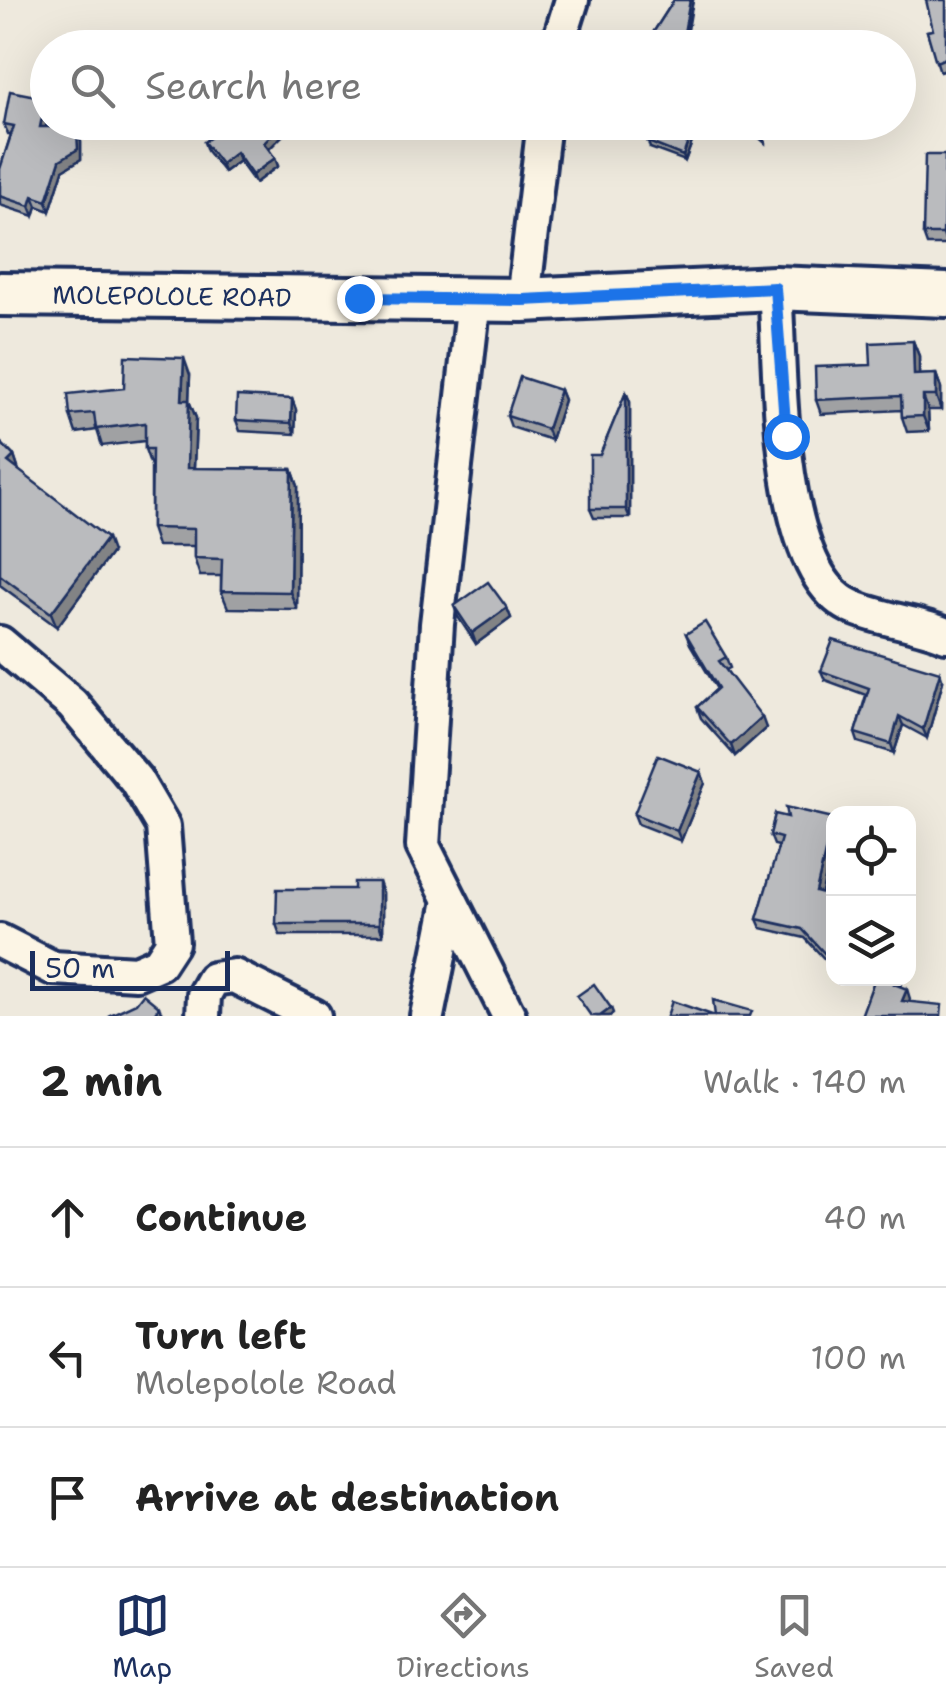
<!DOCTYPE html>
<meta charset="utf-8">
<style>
body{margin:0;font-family:"Shantell Sans",sans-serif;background:#f2f2f2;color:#222}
.controls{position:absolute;right:30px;bottom:30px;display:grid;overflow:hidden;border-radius:20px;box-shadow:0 10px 40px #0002}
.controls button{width:90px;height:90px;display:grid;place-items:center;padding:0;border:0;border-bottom:2px solid #e0e0e0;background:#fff;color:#222;font:50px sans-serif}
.scale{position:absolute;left:30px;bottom:25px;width:200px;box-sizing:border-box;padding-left:10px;border:5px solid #1b2f5e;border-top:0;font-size:28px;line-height:35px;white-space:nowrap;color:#1b2f5e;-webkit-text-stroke:8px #fcf5e5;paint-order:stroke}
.stop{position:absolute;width:30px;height:30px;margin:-22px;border:8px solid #1a73e8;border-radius:50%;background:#fff}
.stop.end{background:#1a73e8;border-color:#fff;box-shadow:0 2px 10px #0008}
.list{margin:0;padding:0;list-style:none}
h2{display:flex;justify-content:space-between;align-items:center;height:130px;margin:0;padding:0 40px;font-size:42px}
h2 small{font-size:32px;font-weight:400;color:#767676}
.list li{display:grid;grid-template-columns:65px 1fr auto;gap:30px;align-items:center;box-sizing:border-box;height:140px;padding:0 40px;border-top:2px solid #e0e0e0}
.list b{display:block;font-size:38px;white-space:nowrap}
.list p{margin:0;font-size:32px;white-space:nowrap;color:#767676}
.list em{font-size:32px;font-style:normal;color:#767676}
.icon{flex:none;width:55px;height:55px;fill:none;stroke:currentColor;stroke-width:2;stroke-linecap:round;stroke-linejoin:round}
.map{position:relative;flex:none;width:946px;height:1016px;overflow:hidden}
.search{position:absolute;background:#fff;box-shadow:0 10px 40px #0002;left:30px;right:30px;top:30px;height:110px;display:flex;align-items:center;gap:25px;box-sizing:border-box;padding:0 35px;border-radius:55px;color:#767676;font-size:38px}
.sheet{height:550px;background:#fff}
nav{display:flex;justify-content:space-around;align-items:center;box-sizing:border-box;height:140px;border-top:2px solid #e0e0e0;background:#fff;font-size:28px;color:#767676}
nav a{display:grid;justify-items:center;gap:5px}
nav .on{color:#1b2f5e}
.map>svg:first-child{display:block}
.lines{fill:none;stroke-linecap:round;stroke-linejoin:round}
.minor-casing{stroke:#1b2f5e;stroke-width:40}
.major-casing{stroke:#1b2f5e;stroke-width:50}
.minor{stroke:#fcf5e5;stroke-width:32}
.major{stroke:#fcf5e5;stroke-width:42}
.wall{fill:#a0a1a3;stroke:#1b2f5e;stroke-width:2.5}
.shaded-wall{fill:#828385;stroke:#1b2f5e;stroke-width:2.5}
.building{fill:#babbbe;stroke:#1b2f5e;stroke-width:2.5}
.route{stroke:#1a73e8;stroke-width:12}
.labels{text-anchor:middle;stroke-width:10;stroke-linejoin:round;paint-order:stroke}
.street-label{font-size:25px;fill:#1b2f5e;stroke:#fcf5e5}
</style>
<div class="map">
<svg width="946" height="1016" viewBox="0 0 946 1016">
<rect width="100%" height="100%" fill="#eee9dd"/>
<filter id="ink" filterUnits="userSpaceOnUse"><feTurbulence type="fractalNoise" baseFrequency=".01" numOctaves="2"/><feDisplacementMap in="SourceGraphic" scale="20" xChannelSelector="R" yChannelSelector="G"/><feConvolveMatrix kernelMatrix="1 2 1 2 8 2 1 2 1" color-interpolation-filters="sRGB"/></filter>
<g filter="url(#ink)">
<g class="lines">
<g class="minor-casing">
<g id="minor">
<polyline points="557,48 572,0"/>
<path d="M775,288C781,365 774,569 850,606C880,620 916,622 946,635"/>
<polyline points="474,300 437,624 423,846 509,1016"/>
<polyline points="523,300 544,122"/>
<polyline points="0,643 72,704 136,780 163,826 172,943 159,963 136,973 53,968 0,941"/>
<polyline points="203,1016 204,995 213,979 234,976 314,1016"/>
<polyline points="427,1016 450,901"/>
</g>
</g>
<g class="major-casing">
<g id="major">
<path id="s1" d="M0,294L523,300L775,288L946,295"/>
</g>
</g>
<use href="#minor" class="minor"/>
<use href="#major" class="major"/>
</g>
<g class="wall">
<polygon points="674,0 693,0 685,48 671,48 651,44 649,39"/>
<polygon points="946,0 946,70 940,72 927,31 933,30"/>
<polygon points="46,98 48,103 48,117 46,127 77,132 81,142 81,159 63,170 50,211 37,206 34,216 0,205 0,169 11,134 8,134 4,124"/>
<polygon points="193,122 287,122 289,129 269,149 278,166 255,183 239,161 224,172 207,151 204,142 208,139"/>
<polygon points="745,122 765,122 765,143 746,126"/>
<polygon points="648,142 692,142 685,161 650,148"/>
<polygon points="945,155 946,245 927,245 923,234"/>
<polygon points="913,341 919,356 919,375 936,374 941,388 941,410 928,410 929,431 907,432 902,417 902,410 821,414 816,400"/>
<polygon points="190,375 189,401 196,418 194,468 292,469 298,486 297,609 228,608 221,591 221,576 200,576 194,558 194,546 157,546 151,528 151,466 145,449 145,441 102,446 97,430 76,433 70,415 124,388"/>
<polygon points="560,390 564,400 551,440 511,427 507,416"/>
<polygon points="626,392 630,402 630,518 594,518 590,509 600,455"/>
<polygon points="292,399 296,410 295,434 240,431 236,420"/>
<polygon points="0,442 14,456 19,471 112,552 57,627 0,585"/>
<polygon points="454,606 507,608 511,618 476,644 458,617"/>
<polygon points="686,634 726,657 730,668 726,670 766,728 735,756 701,718 697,707 717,689 690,644"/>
<polygon points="821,671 943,681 927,738 903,725 894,753 858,742 855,733 866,695 825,680"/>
<polygon points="701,772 705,783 681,841 638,824 634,814"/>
<polygon points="775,814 822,894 831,966 805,938 761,928 757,919 779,846 774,845 770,835"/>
<polygon points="383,893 383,935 280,935 276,924"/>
</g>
<g class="shaded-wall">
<polygon points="690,0 693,0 683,48 682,44"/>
<polygon points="46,98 48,103 48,117 44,137 40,127"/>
<polygon points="284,122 287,122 289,129 267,151 264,143"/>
<polygon points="77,132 81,142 81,159 63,170 50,211 47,201 60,160"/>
<polygon points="690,136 692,142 685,161 683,156"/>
<polygon points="236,152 239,161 224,172 221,164"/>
<polygon points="945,155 946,158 946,244 943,234"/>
<polygon points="275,158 278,166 255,183 252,175"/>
<polygon points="33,196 37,206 34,216 30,206"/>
<polygon points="913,341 919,356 919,389 914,375"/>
<polygon points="184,358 190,375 189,401 196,418 193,485 187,468 182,400"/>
<polygon points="936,374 941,388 941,410 936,396"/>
<polygon points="560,390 564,400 551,440 547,429"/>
<polygon points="626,392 630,402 630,518 626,509"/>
<polygon points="923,396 928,410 929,431 923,416"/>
<polygon points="292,399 296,410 295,434 291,423"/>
<polygon points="14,456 19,471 8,462"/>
<polygon points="292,469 298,486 297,609 290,592"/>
<polygon points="107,538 112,552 57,627 51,613"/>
<polygon points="507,608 511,618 476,644 472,633"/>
<polygon points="940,672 943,681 927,738 923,729"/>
<polygon points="899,716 903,725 894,753 891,744"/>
<polygon points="762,717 766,728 735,756 731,745"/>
<polygon points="701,772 705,783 681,841 677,831"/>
<polygon points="833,818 834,841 820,901 816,892"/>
<polygon points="379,882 383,893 383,935 379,924"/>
<polygon points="834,939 834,957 831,966 827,956"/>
<polygon points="896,978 903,978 898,994 894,984"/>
<polygon points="907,989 910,999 906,1011 902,1001"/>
<polygon points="159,1007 163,1016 152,1016"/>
<polygon points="611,1008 613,1013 610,1016 600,1016"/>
</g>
<g class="building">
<polygon points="674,0 690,0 682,44 649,39"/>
<polygon points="926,0 946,0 946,58 936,62 927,31 933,30"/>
<polygon points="472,33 508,41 507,48 469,48"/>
<polygon points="10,91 46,98 40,127 69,127 77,132 78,149 60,160 47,201 33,196 30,206 0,196 0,169 14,126 4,124"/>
<polygon points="198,122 284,122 264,143 275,158 252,175 236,152 221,164 204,142 211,137"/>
<polygon points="746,122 763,122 763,138"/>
<polygon points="655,123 690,136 683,156 648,142"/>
<polygon points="925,155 945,155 943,234 923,234"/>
<polygon points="913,341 914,375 936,374 936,396 923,396 923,416 902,417 901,396 816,400 815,367 871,365 870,343"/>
<polygon points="125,356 184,358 182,400 189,400 187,468 292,469 290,592 221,591 222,559 194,558 194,529 151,528 152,449 145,449 145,423 96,429 94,413 70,415 68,394 124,388"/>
<polygon points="520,377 560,390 547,429 507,416"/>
<polygon points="626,392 626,509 590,509 590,455 600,455"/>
<polygon points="237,396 292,399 291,423 236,420"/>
<polygon points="0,442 14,456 8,462 107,538 51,613 0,575"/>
<polygon points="488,582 507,608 472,633 454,606"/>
<polygon points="705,622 726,657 719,661 762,717 731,745 697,707 718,688 686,634"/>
<polygon points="833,640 940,672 923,729 899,716 891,744 855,733 869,688 821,671"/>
<polygon points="658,755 701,772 677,831 634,814"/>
<polygon points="786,807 833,818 816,892 834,897 834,939 827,956 802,929 757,919 781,838 770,835 775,814 788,817"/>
<polygon points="354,882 379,882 379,924 276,924 277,889 354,889"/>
<polygon points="875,978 896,978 894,984 907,989 902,1001 942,1005 941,1016 861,1016"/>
<polygon points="594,984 611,1008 600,1016 591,1016 577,996"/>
<polygon points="143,994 159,1007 152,1016 108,1016 136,1003"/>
<polygon points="713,1000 752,1011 750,1016 715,1016"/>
<polygon points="672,1001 715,1016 667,1016"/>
</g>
</g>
<g class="lines" filter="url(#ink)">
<polyline class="route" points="359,298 523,300 775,288 786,436"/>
</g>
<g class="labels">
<g class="street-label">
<text dy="9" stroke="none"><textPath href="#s1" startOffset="172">MOLEPOLOLE ROAD</textPath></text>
</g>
</g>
</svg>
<div class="controls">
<button><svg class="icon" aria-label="locate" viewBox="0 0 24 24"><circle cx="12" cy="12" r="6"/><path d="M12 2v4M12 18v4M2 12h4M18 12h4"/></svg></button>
<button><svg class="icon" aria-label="layers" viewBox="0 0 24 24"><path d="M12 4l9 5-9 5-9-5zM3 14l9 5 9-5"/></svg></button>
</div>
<div class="scale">50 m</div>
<div class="stop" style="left:786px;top:436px"></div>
<div class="stop end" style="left:359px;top:298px"></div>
<div class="search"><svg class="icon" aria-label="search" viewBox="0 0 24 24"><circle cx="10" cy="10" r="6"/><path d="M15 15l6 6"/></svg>Search here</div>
</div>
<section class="sheet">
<h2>2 min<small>Walk · 140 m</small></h2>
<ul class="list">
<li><svg class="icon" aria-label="ahead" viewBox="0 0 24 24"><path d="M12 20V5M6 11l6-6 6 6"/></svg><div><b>Continue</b></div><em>40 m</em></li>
<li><svg class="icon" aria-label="left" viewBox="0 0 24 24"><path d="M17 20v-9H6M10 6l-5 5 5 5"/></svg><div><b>Turn left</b><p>Molepolole Road</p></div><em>100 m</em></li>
<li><svg class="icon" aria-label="arrive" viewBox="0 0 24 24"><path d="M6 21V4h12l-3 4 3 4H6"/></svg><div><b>Arrive at destination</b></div></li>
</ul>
</section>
<nav>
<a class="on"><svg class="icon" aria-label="map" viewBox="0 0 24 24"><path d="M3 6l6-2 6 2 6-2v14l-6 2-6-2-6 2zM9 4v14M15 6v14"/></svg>Map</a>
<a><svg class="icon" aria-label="directions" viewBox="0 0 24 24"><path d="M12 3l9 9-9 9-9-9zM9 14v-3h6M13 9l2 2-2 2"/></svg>Directions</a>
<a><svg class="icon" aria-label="saved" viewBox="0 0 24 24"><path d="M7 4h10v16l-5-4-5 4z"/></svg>Saved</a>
</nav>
